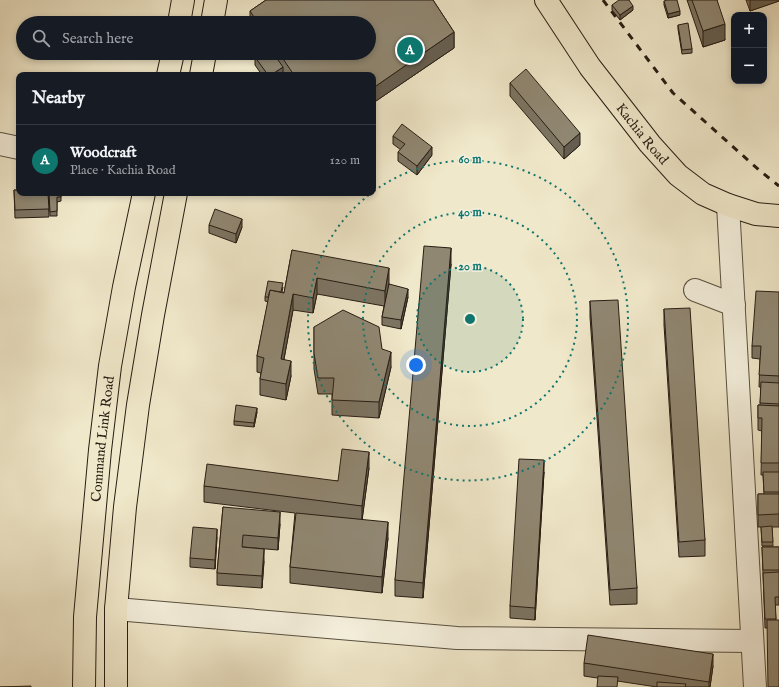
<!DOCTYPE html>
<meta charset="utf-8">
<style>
body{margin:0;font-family:"IM FELL English",serif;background:#20242c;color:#f1f3f6}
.controls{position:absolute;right:12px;top:12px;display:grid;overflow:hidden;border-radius:8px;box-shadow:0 2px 6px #0003}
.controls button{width:36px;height:36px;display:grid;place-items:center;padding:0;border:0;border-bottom:1px solid #363941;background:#171b24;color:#f1f3f6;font:20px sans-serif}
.you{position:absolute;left:416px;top:365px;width:14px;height:14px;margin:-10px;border:3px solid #fff;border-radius:50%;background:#1a73e8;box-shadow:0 0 0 6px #1a73e833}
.badge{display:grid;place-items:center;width:26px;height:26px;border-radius:50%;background:#0f766e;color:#fff;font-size:13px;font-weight:700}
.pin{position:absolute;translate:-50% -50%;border:2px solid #fff;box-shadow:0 1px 4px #0006}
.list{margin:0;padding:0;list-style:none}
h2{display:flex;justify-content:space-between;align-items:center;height:52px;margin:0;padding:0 16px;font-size:17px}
h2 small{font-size:13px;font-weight:400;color:#9ea1a6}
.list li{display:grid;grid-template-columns:26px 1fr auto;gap:12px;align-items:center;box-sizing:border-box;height:72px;padding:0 16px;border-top:1px solid #363941}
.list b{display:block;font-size:15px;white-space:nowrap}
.list p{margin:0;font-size:13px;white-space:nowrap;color:#9ea1a6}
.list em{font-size:13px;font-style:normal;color:#9ea1a6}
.icon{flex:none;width:22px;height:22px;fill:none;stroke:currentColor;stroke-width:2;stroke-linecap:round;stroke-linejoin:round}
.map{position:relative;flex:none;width:779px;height:687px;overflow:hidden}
.search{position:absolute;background:#171b24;box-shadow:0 2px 6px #0003;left:16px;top:16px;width:360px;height:44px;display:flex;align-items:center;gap:10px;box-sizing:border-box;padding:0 14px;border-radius:22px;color:#9ea1a6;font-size:15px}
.panel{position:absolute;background:#171b24;box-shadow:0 2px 6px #0003;left:16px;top:72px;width:360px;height:124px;border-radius:8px}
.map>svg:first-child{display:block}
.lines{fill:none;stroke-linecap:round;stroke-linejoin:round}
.minor-casing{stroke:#595041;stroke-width:24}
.major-casing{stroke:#271d13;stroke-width:24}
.minor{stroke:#f5f0dd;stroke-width:22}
.major{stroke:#f0e8ca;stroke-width:22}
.rail{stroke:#271d13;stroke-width:3;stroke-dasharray:7 7;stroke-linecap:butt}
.wall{fill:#7c7462;stroke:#271d13}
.shaded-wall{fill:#655e50;stroke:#271d13}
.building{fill:#908772;stroke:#271d13}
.ring{fill:none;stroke:#0f766e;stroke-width:2;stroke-dasharray:2 4}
.labels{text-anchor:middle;stroke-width:3;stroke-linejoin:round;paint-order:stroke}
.street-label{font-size:14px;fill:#271d13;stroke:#f5f0dd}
.centre{fill:#0f766e;stroke:#f5f0dd;stroke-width:2}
.ring-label{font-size:12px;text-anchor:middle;font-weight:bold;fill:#0f766e;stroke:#f5f0dd;stroke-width:3;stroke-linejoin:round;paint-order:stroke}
</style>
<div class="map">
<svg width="779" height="687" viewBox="0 0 779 687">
<rect width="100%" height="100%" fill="#f0e8ca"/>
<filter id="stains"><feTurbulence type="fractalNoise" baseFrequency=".005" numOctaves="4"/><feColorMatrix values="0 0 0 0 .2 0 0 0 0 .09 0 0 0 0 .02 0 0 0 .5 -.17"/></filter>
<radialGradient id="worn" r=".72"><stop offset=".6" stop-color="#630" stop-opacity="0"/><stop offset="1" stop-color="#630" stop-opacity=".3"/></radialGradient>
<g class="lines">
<g class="minor-casing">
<g id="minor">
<polyline points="0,144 19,148"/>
<polyline points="728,205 755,687"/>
<polyline points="695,290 734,305"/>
<polyline points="116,609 457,638 752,641"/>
</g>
</g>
<g class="major-casing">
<g id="major">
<path id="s1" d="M546,0L590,67L650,144L678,175L703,194L728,205L756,214L779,216"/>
<polyline points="179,23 183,0"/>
<polyline points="212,23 216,0"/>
<polyline points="168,75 173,53"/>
<polyline points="201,75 205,53"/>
<path id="s2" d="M84,687L85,617L100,450L110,366L124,287L144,193"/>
<polyline points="116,687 116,609 125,507 138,405 153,315 176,193"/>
</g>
</g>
<use href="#minor" class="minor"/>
<use href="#major" class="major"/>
<polyline class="rail" points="603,0 673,93 759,170 779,186"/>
</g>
<g class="wall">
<polygon points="266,0 433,0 454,32 454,48 373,103 373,75 262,75 255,65 255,57 261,53 369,53 369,23 250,23 250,11"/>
<polygon points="687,0 717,0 725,40 703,47"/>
<polygon points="746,0 779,0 779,1 750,11"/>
<polygon points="664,1 680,15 668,18 664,5"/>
<polygon points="612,5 633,10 620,20 612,10"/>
<polygon points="678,25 692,49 692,53 682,54 678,29"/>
<polygon points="510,83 580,145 564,159 510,96"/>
<polygon points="393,136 432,155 417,175 398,161 398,152 401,150 393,144"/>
<polygon points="14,190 48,193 49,217 15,218"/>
<polygon points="61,193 61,201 57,202 57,216 50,216 49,194"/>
<polygon points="209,225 242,227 236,243 209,233"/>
<polygon points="292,250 389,284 408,297 401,329 382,325 382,317 384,306 317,294 313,313 293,310 284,359 291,376 286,400 260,395 260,379 261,373 257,372 257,356 268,302 265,301 265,297 283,287 282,292 284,293"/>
<polygon points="451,264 423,598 395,596 395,580"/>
<polygon points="779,292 779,527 772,527 773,546 762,546 761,527 758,527 758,494 764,494 763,475 761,475 762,431 758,430 758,405 760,405 761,387 759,387 760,359 752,358 752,346"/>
<polygon points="590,301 637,588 637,604 610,605 590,317"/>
<polygon points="664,309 705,540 705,556 679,557 664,325"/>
<polygon points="314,327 382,349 391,367 379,418 332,415 332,394 318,394 314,369"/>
<polygon points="257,412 254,427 234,425 234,421"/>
<polygon points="369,468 362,519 388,538 382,593 290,583 290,567 295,513 204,502 204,486 338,481"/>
<polygon points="544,472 535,620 510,618 510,606"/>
<polygon points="223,507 280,524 278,550 243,547 264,561 262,588 217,585 217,573"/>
<polygon points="217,537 215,569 190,567 190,558"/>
<polygon points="762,547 779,547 779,605 775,605 776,620 767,628 765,628"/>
<polygon points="584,663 713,666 710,687 657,687 584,676"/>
</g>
<g class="shaded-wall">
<polygon points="750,0 779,0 779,1 750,11"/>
<polygon points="633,6 633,10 620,20 620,15"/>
<polygon points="680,11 680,15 668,18 668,14"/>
<polygon points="725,24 725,40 703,47 703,31"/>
<polygon points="454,32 454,48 373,103 373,88"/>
<polygon points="283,67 283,75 271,75"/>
<polygon points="580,133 580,145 564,159 564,147"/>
<polygon points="432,147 432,155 417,175 417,166"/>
<polygon points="242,219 242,227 236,243 236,234"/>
<polygon points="451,248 451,264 423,598 423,583"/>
<polygon points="389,268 389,284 385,306 385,291"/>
<polygon points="317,278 317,294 313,313 313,298"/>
<polygon points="408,289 408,297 401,329 401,320"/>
<polygon points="293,294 293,310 281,375 281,359"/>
<polygon points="391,352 391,367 379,418 379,402"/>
<polygon points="291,361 291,376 286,400 286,384"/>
<polygon points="257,408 257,412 254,427 254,423"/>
<polygon points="369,452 369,468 362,521 362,506"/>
<polygon points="544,460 544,472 535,620 535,608"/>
<polygon points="280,512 280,524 278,550 278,538"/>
<polygon points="388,522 388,538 382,593 382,577"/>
<polygon points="217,529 217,537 215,569 215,560"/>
<polygon points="264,549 264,561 262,588 262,576"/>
<polygon points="713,654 713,666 710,687 709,687 709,682"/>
</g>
<g class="building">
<polygon points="266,0 433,0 454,32 373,88 373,75 294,75 279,53 369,53 369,23 258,23 250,11"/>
<polygon points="619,0 629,0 633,6 620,15 612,5"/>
<polygon points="667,0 677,0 680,11 668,14 664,1"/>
<polygon points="692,0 717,0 725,24 703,31"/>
<polygon points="688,23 692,49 682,50 678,25"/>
<polygon points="261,53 273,53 283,67 271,75 268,75 255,57"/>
<polygon points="526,69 580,133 564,147 510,83"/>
<polygon points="402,124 432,147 417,166 398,152 405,144 393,136"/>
<polygon points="14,190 19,190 19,193 48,193 49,209 15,210"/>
<polygon points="61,193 61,197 57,197 57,211 50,212 49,194"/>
<polygon points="215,209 242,219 236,234 209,225"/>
<polygon points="424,246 451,248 423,583 395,580"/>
<polygon points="292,250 389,268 385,291 317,278 313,298 293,294 281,359 291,361 286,384 260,379 264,358 257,356 270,290 284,293"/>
<polygon points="268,281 283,283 281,292 270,290 268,297 265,297"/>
<polygon points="389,284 408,289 401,320 382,317"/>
<polygon points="756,291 779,292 779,376 759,375 761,346 752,346"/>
<polygon points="618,300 637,588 610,590 590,301"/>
<polygon points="690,308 705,540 679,542 664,309"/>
<polygon points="343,310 379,327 382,349 391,352 379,402 332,400 334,378 318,378 314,353 314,327"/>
<polygon points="761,382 779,383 779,404 760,403"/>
<polygon points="236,405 257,408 254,423 234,421"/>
<polygon points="758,405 779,406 779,463 761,463 762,418 758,418"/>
<polygon points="342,449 369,452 362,506 204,486 207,464 338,481"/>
<polygon points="519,459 544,460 535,608 510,606"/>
<polygon points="763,472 779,472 779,492 764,492"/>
<polygon points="758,494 779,494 779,514 758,515"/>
<polygon points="223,507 280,512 278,538 243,535 242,547 264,549 262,576 217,573"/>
<polygon points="296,513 388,522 382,577 290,567"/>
<polygon points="772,526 773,542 762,542 761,527"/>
<polygon points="193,527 217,529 215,560 190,558"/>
<polygon points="762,547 779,547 779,570 763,570"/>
<polygon points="779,572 779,597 775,597 776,619 765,619 763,573"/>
<polygon points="767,620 779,620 779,687 768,687"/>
<polygon points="588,635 713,654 709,682 584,663"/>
<polygon points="598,676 618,677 617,687 597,687"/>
<polygon points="657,682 686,684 685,687 657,687"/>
<polygon points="31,686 31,687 0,687"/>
</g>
<circle cx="470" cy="319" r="53" fill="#0f766e" fill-opacity=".12"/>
<g class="ring">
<circle cx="470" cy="319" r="53"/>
<circle cx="470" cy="319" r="107"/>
<path d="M374 191A160 160 0 1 1 370 194"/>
</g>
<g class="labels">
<g class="street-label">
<text dy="5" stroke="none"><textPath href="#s1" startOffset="165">Kachia Road</textPath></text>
<text dy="5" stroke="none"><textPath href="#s2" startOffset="249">Command Link Road</textPath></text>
</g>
</g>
<circle cx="470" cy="319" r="6" class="centre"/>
<g class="ring-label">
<text x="470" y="163">60 m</text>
<text x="470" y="216">40 m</text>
<text x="470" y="270">20 m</text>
</g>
<rect width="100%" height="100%" filter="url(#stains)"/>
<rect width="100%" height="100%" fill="url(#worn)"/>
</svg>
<div class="controls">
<button>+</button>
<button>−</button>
</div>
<div class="you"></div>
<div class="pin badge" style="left:410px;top:50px">A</div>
<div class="search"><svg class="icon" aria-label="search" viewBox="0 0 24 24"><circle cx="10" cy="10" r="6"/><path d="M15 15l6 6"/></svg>Search here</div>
<section class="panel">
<h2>Nearby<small></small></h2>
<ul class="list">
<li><span class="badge">A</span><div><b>Woodcraft</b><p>Place · Kachia Road</p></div><em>120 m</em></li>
</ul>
</section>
</div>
